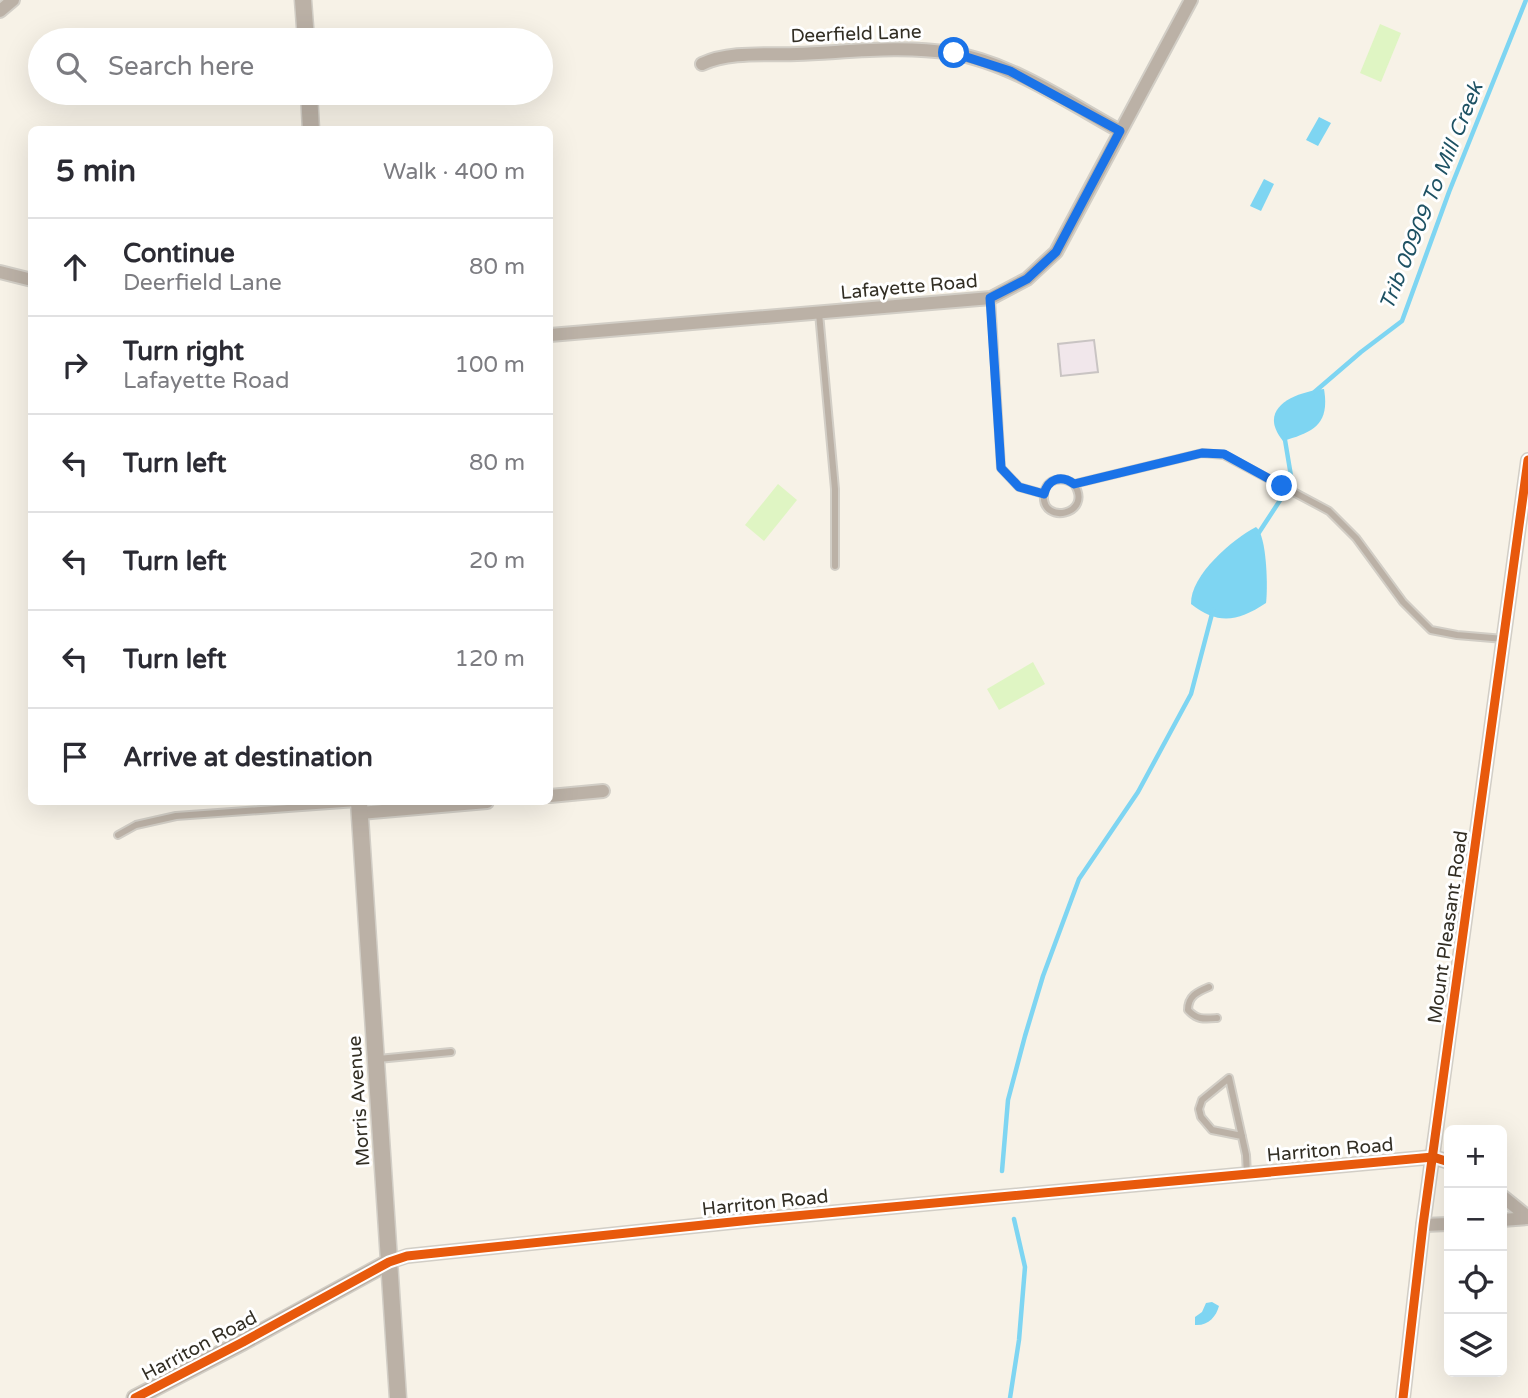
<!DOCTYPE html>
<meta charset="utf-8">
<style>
body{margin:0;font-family:"Varela Round",sans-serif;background:#f7f7f7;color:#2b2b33}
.controls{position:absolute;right:21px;bottom:21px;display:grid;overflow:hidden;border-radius:10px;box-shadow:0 7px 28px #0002}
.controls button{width:63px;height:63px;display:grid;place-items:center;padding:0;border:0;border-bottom:2px solid #e1e1e2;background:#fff;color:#2b2b33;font:35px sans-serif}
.stop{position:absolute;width:21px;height:21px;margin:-16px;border:5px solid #1a73e8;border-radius:50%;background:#fff}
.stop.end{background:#1a73e8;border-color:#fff;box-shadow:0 2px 7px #0008}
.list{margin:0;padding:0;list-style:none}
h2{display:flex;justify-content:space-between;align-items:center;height:91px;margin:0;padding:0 28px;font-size:30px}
h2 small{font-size:23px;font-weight:400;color:#7c7c81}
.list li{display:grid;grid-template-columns:46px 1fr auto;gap:21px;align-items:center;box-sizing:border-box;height:98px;padding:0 28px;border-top:2px solid #e1e1e2}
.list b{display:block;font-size:26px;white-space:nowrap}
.list p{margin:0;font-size:23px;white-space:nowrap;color:#7c7c81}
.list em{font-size:23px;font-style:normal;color:#7c7c81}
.icon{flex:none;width:38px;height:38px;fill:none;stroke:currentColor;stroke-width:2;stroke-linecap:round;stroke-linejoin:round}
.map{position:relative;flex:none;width:1528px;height:1398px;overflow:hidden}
.search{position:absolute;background:#fff;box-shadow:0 7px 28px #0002;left:28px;top:28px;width:525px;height:77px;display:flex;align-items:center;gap:18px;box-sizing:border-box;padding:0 24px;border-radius:38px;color:#7c7c81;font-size:26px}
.panel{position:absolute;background:#fff;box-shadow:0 7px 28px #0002;left:28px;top:126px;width:525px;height:679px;border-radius:10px}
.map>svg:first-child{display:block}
.green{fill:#dff5c3}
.water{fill:#7ed5f2}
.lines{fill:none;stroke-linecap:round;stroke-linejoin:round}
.stream{stroke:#7ed5f2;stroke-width:4.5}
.building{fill:#f1e7eb;stroke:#c9c4c3;stroke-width:2}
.service-casing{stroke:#d2cec6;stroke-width:10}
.minor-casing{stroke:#d2cec6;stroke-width:16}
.tertiary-casing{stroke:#d2cec6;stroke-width:19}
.service{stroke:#bbb1a6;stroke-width:6}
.minor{stroke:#bbb1a6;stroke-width:12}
.tertiary{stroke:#bbb1a6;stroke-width:16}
.cycleway-casing{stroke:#fff;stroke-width:13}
.cycleway{stroke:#e8590c;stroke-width:9}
.route{stroke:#1a73e8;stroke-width:9}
.labels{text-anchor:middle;stroke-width:6;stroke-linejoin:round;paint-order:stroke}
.street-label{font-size:19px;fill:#322e24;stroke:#fff}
.water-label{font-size:21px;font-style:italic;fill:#1e5264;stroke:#fff}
</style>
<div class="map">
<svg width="1528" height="1398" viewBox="0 0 1528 1398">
<rect width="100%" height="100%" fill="#f7f2e7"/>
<g class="green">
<polygon points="1380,24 1401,33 1381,82 1360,73"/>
<polygon points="778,484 797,500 764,541 745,525"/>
<polygon points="1033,662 1045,684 999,710 987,689"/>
</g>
<g class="water">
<polygon points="1319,117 1331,123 1318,146 1306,140"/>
<polygon points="1264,179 1274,184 1261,211 1250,206"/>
<path d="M1324,389C1330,425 1313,432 1283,441C1256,408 1295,392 1324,389Z"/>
<path d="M1256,527C1267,535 1268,589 1266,603C1237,622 1218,625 1191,604C1190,575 1233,539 1256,527Z"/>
<path d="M1212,1302L1219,1306C1216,1317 1208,1326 1195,1325V1317L1202,1312L1206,1303Z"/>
</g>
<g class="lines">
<g class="stream">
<polyline points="1311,395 1361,352 1402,321 1449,192 1526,0"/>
<polyline points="1258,534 1292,482 1284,434"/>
<polyline points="1002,1171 1008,1100 1025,1036 1043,976 1079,879 1138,792 1191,694 1213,610"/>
<polyline points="1010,1398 1019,1340 1025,1267 1014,1219"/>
</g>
</g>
<polygon class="building" points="1094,340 1098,372 1061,376 1058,344"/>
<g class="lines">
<g class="service-casing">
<g id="service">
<polyline points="991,298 1001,468 1019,487 1044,494"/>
<polyline points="819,313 835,489 835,566"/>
<path d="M1074,484C1094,515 1041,525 1044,495C1045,478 1063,476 1074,484L1202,453L1224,455L1329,511L1356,538L1403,602L1431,630L1457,635L1504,639"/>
<polyline points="118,835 136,825 176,816 357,803"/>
<path d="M1209,987C1197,992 1188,996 1188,1010C1197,1020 1204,1019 1217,1018"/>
<polyline points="378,1059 451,1052"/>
<polyline points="1242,1136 1212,1130 1201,1117 1199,1109 1202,1100 1229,1078 1246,1155 1247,1175"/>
</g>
</g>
<g class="minor-casing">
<g id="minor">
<polyline points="0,11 13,0"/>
<path d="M702,64C729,51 767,55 797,54C848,52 901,45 951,53C1010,62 1069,103 1120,131"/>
<polyline points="0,272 32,280"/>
<polyline points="550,335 991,298 1027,279 1056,252 1191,0"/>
<polyline points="550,796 603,791"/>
<polyline points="360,813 487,802"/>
<polyline points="1502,1196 1528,1217"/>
<polyline points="1502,1220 1528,1218"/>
<polyline points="1423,1225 1449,1224"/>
<polyline points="389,1262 407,1256 751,1220 1433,1157 1449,1162"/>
<polyline points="1403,1398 1423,1225 1528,460"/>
</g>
</g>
<g class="tertiary-casing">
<g id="tertiary">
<polyline points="303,0 306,40"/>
<polyline points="309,93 311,130"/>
<polyline points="359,802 398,1398"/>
<polyline points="135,1398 243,1342 389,1262"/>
</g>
</g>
<use href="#service" class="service"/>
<use href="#minor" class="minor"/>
<use href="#tertiary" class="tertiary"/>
<g class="cycleway-casing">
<g id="cycleway">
<polyline points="135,1398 243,1342 389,1262 407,1256 751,1220 1433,1157 1449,1162"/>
<polyline points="1403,1398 1423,1225 1528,460"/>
</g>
</g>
<use href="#cycleway" class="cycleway"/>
</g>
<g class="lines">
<path class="route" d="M954,53L1010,71L1120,131L1056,252L1027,279L990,298L1001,468L1019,487L1044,494C1048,479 1061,474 1074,484L1202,453L1224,454L1282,486"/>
</g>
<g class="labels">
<g class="street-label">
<text transform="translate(856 33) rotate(-2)" y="7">Deerfield Lane</text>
<text transform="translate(909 286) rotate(-5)" y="7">Lafayette Road</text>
<text transform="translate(1447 927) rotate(-82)" y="7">Mount Pleasant Road</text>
<text transform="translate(358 1101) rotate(-94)" y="7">Morris Avenue</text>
<text transform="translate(1330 1149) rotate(-5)" y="7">Harriton Road</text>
<text transform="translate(765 1202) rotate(-6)" y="7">Harriton Road</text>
<text transform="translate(199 1345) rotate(-28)" y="7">Harriton Road</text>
</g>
<g class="water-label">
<text transform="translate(1431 196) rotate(-68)" y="7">Trib 00909 To Mill Creek</text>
</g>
</g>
</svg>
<div class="controls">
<button>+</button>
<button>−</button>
<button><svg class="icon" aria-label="locate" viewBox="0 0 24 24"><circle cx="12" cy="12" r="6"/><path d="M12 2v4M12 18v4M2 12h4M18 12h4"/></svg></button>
<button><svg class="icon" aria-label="layers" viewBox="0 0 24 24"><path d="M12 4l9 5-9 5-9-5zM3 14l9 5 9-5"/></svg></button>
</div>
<div class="stop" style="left:954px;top:53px"></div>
<div class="stop end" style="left:1282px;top:486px"></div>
<div class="search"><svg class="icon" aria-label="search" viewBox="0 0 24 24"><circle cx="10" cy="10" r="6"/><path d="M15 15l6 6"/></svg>Search here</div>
<section class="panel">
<h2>5 min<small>Walk · 400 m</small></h2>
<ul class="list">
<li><svg class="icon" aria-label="ahead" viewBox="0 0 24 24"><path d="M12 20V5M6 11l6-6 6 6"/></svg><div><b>Continue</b><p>Deerfield Lane</p></div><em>80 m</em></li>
<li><svg class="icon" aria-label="right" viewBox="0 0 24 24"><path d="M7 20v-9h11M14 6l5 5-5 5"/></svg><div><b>Turn right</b><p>Lafayette Road</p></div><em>100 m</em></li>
<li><svg class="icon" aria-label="left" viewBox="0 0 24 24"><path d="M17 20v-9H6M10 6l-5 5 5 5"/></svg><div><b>Turn left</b></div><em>80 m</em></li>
<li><svg class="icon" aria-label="left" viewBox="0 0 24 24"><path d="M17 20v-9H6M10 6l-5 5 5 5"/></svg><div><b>Turn left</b></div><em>20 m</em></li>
<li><svg class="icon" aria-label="left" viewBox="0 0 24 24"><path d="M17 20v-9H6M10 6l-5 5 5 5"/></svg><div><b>Turn left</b></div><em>120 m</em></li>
<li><svg class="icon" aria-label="arrive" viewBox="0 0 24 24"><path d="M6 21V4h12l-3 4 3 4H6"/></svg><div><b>Arrive at destination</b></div></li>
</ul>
</section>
</div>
